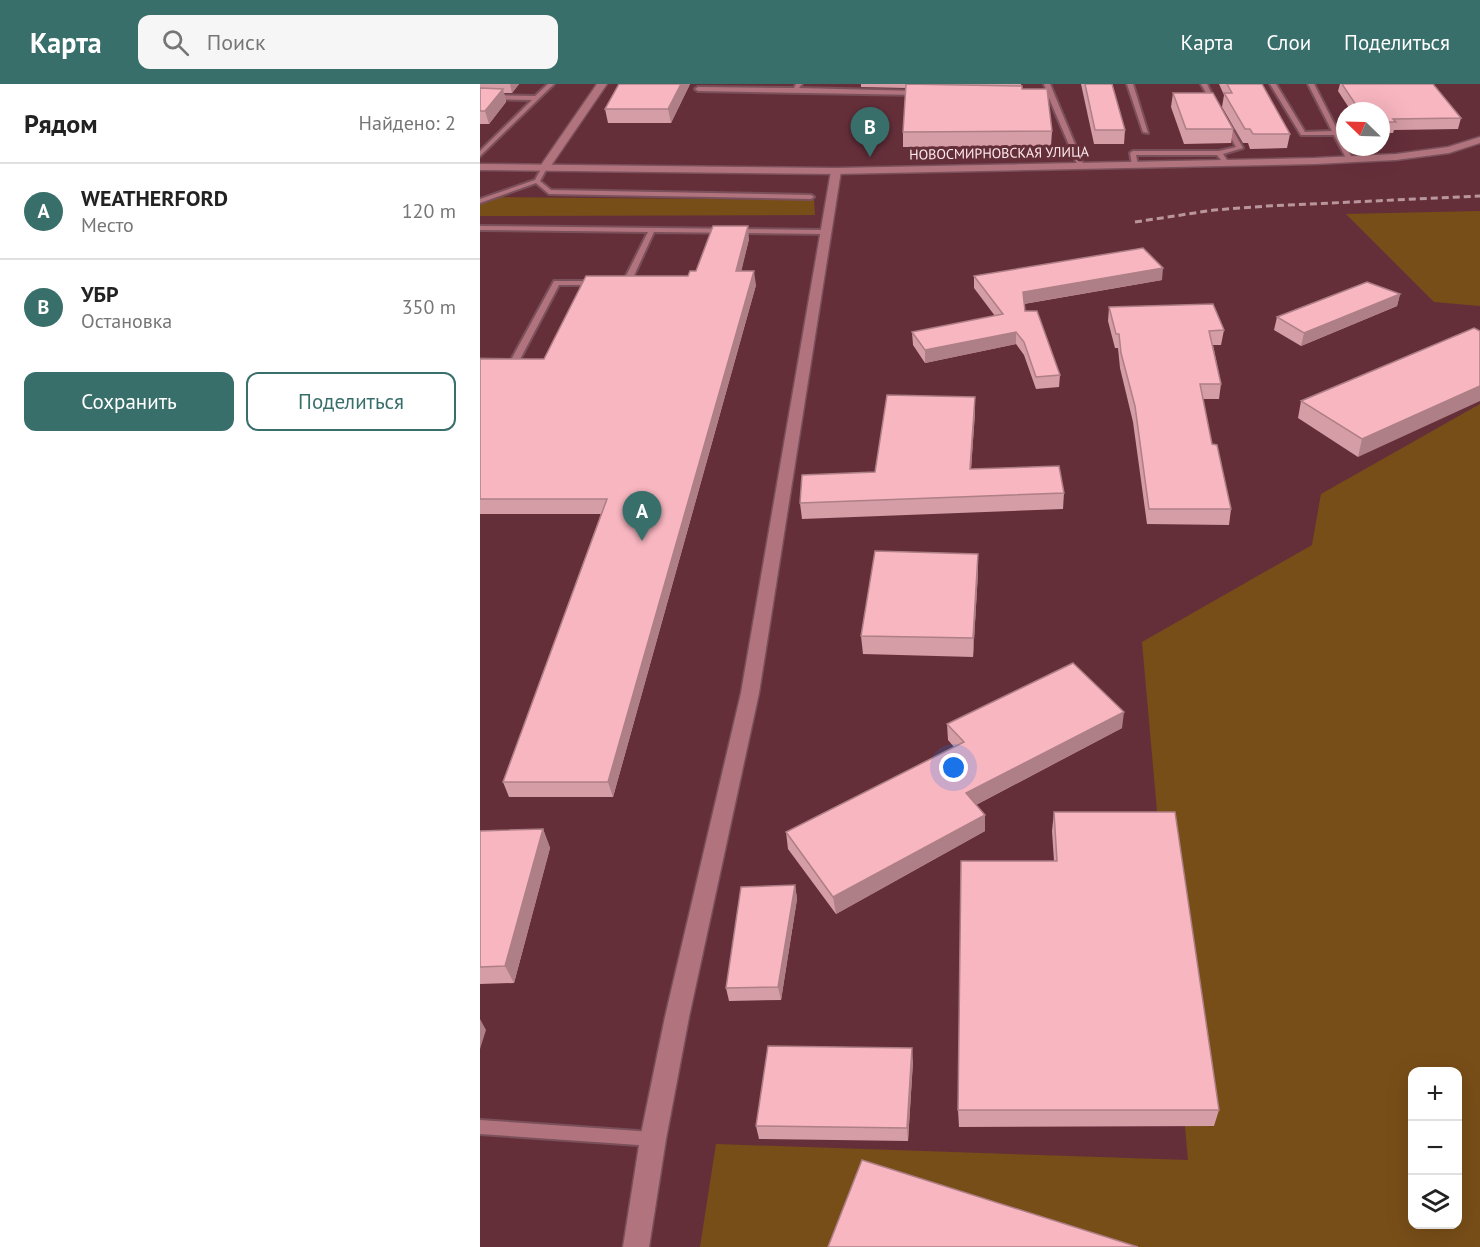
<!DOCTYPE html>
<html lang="ru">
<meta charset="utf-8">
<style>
body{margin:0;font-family:"PT Sans",sans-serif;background:#f6f6f6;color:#222}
.controls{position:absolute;right:18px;bottom:18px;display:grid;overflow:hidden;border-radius:12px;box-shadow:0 6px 24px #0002}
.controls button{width:54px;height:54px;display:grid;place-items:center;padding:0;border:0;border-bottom:2px solid #e0e0e0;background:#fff;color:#222;font:30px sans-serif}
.compass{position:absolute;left:856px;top:18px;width:54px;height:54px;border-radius:50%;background:#fff;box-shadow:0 6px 24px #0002;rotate:293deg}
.you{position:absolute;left:474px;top:684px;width:21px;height:21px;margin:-15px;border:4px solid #fff;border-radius:50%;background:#1a73e8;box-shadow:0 0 0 9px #1a73e833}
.badge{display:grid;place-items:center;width:39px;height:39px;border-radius:50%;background:#396f6b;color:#fff;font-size:20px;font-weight:700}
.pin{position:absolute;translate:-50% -50px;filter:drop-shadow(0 2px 3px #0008)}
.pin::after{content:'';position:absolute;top:32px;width:21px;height:18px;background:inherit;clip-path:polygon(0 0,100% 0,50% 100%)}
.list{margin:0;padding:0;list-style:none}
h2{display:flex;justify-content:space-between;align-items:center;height:78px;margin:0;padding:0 24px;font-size:26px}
h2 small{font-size:20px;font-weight:400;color:#767676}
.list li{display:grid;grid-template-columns:39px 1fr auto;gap:18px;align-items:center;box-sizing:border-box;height:96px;padding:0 24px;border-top:2px solid #e0e0e0}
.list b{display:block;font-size:22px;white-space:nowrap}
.list p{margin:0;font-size:20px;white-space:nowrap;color:#767676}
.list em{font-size:20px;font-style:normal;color:#767676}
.actions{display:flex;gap:12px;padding:18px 24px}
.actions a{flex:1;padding:14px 0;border:2px solid #396f6b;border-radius:12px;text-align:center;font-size:21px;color:#396f6b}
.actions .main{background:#396f6b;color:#fff}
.icon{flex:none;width:33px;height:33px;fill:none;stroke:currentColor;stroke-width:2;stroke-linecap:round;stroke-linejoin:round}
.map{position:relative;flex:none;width:1000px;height:1163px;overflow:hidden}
header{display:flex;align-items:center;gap:36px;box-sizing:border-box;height:84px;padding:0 30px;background:#396f6b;color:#fff}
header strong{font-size:28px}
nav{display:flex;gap:33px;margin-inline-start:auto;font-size:21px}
.search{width:420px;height:54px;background:#f6f6f6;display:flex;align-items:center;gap:15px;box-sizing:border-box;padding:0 21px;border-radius:12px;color:#767676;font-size:22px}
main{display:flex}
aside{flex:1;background:#fff}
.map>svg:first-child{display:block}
.green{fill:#784e18;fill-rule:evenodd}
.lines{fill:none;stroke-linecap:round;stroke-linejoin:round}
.lane-casing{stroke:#7a505a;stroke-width:4}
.street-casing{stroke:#7a505a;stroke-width:3}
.secondary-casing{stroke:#7a505a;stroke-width:3}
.lane{fill:#b1747e;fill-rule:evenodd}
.street{fill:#b1747e;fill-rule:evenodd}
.secondary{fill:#b1747e;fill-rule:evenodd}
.rail{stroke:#b9969c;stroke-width:3;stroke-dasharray:7 4;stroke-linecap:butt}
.wall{fill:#d59da5}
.shaded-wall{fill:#ae7f86}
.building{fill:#f8b6c0;stroke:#ae7f86;stroke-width:1.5}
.labels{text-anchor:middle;stroke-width:6;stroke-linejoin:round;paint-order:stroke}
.far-street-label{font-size:14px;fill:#fee9ec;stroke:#652f3a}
</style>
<header>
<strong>Карта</strong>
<div class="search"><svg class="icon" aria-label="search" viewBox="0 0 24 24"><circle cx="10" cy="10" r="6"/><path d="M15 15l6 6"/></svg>Поиск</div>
<nav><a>Карта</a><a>Слои</a><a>Поделиться</a></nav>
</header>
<main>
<aside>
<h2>Рядом<small>Найдено: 2</small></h2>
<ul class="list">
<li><span class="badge">A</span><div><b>WEATHERFORD</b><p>Место</p></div><em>120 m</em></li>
<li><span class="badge">B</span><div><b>УБР</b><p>Остановка</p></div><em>350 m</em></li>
</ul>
<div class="actions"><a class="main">Сохранить</a><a>Поделиться</a></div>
</aside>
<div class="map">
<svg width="1000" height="1163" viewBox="0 0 1000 1163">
<rect width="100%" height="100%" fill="#652f3a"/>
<g class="green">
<polygon points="0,113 334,116 335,131 0,132"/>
<polygon points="1000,127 1000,222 954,218 866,130"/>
<path d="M1000,320V1163H220L236,1060L708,1076L662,558L832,461L841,410ZM932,988H978V1140H932Z"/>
</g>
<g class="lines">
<g class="lane-casing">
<g id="lane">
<polygon points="68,0 74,0 0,72 0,67 52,16 0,15 0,11 55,12"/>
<polygon points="316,0 322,0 319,4 440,7 443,9 440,11 218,7 215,5 218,3 314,4"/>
<polygon points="564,0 570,0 604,82 603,83 598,82 569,14 552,11 555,9 568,10"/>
<polygon points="647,0 653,0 668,49 663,48"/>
<polygon points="721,0 727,0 737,21 733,21"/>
<path d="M790,0H796L825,48L852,47L828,0H834C847,26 860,51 873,76L872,77L867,76L854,51H821Z"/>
<polygon points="746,37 749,39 763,64 743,70 749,79 748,80 744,80 737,71 656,71 658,81 655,83 652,81 650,69 653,67 739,67 756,63 743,39"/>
<polygon points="64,82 67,84 60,97 71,106 331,111 334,113 331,115 69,110 56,99 0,119 0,115 55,96 62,83"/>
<polygon points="0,142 346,146 349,148 346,150 174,148 151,198 142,200 138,198 144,196 168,148 0,146"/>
<polygon points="74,197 117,197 121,199 117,201 79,201 37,281 0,279 0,275 31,276"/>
<polygon points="0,1036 173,1048 178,1050 180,1055 178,1060 173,1062 0,1050"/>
</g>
</g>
<g class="street-casing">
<g id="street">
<polygon points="117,0 127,0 68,86 60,86 59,84"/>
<polygon points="356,84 361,87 279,609 209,933 186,1055 169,1163 143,1163 160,1055 185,933 261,609 351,87"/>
</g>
</g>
<g class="secondary-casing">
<polygon id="secondary" points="1000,53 1000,59 969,69 916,76 835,80 356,90 0,86 0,80 356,84 835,74 916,70 968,63"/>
</g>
<use href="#lane" class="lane"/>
<use href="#street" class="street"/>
<use href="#secondary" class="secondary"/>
<polyline class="rail" points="655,138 734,126 787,122 1000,112"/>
</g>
<g class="wall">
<polygon points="0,0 39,0 32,9 24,9 26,18 9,40 0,40"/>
<polygon points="139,0 210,0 191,39 128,39 125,25"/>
<polygon points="381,0 541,0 542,5 572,47 571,62 423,63 423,48 426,4 381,3"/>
<polygon points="601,0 632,0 645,46 644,60 614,60"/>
<polygon points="739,0 782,0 810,50 807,64 770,65 768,59 763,59 742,23 744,11"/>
<polygon points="860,0 953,0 981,34 978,45 914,46 913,49 901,49 901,27 871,27 858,7"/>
<polygon points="693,9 753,45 751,59 704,60 691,23"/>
<polygon points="269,155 261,187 276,201 133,713 29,713 23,698 121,430 0,430 0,275 64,275 208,192"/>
<polygon points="494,192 682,196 544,220 545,227 580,291 579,303 556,305 544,271 536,260 445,279 433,261 432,248 515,232 494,204"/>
<polygon points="920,210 917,222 821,262 794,246 797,233"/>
<polygon points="629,223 744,246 741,261 733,261 741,300 739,315 723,315 732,360 751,425 749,441 667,440 653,338 640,284 638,264 635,264 628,237"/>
<polygon points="994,244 878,373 818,334 821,317"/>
<polygon points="495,328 491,385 584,409 583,425 322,435 320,419 395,388"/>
<polygon points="498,470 498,488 493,573 383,570 381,552"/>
<polygon points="467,640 642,644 496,721 505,747 356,830 308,765 306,748 474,663 468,656"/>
<polygon points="574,728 739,1026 734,1042 479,1043 478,1026 574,777 572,747"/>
<polygon points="63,745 70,764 34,899 0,900 0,747"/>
<polygon points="315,801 317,815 301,916 249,917 246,904"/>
<polygon points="433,977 428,1057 279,1055 276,1042"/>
</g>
<g class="shaded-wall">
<polygon points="30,0 39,0 32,9"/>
<polygon points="201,0 210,0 191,39 188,25"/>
<polygon points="23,5 26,18 9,40 5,27"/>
<polygon points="268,142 269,155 258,201 256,187"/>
<polygon points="683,184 682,196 543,220 543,208"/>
<polygon points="274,187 276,201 133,713 128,698"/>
<polygon points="920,210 917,222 821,262 824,249"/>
<polygon points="536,248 536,260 445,279 445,266"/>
<polygon points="1000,302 1000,317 878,373 882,355"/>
<polygon points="495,313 495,328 490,401 490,385"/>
<polygon points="498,470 498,488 493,573 493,554"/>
<polygon points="644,628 642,644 486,726 486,709"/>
<polygon points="505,731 505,747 356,830 353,813"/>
<polygon points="63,745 70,764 34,899 25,882"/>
<polygon points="315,801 317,815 301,916 298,903"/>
<polygon points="0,935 6,946 0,965"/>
<polygon points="432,964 433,977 428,1057 427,1044"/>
</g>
<g class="building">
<polygon points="139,0 201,0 188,25 125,25"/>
<polygon points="426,0 542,2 542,5 567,5 572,47 423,48"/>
<polygon points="605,0 632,0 645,46 615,46"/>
<polygon points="747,0 782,0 810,50 773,50 770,45 765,45 744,9 752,9"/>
<polygon points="862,0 953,0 981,34 913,35 916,38 901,38 901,27 880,27"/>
<polygon points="0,4 23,5 5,27 0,27"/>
<polygon points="693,9 733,9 753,45 706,45"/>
<polygon points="233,142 268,142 256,187 274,187 128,698 23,698 127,415 0,415 0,275 64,275 106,192 208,192 210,187 216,187"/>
<polygon points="663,164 683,184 543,208 545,227 557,227 580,291 556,293 544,258 536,248 445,266 432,248 523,230 494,192"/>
<polygon points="887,198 920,210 824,249 797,233"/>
<polygon points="733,220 744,246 729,247 741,300 720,300 732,360 737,361 751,425 669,425 655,322 641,269 639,250 636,250 629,223"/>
<polygon points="994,244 1000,247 1000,302 882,355 821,317"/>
<polygon points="407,311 495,313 490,385 579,382 584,409 320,419 322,391 395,388"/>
<polygon points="395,467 498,470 493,554 381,552"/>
<polygon points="593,579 644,628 486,709 505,731 353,813 306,748 484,658 467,640"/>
<polygon points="574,728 695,728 739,1026 478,1026 481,777 577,777"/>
<polygon points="63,745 25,882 0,883 0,747"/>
<polygon points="315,801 298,903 246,904 261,803"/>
<polygon points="288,962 432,964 427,1044 276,1042"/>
<polygon points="382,1076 658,1163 348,1163"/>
</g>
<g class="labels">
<g class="far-street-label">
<text transform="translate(519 69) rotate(-1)" y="5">НОВОСМИРНОВСКАЯ УЛИЦА</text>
</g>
</g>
</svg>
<div class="controls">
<button>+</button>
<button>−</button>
<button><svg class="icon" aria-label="layers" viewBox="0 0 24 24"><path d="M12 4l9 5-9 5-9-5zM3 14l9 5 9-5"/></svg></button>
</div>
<svg class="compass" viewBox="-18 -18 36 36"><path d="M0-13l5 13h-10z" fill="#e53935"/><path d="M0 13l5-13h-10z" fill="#767676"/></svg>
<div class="you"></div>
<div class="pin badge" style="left:162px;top:457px">A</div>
<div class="pin badge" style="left:390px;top:73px">B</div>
</div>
</main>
